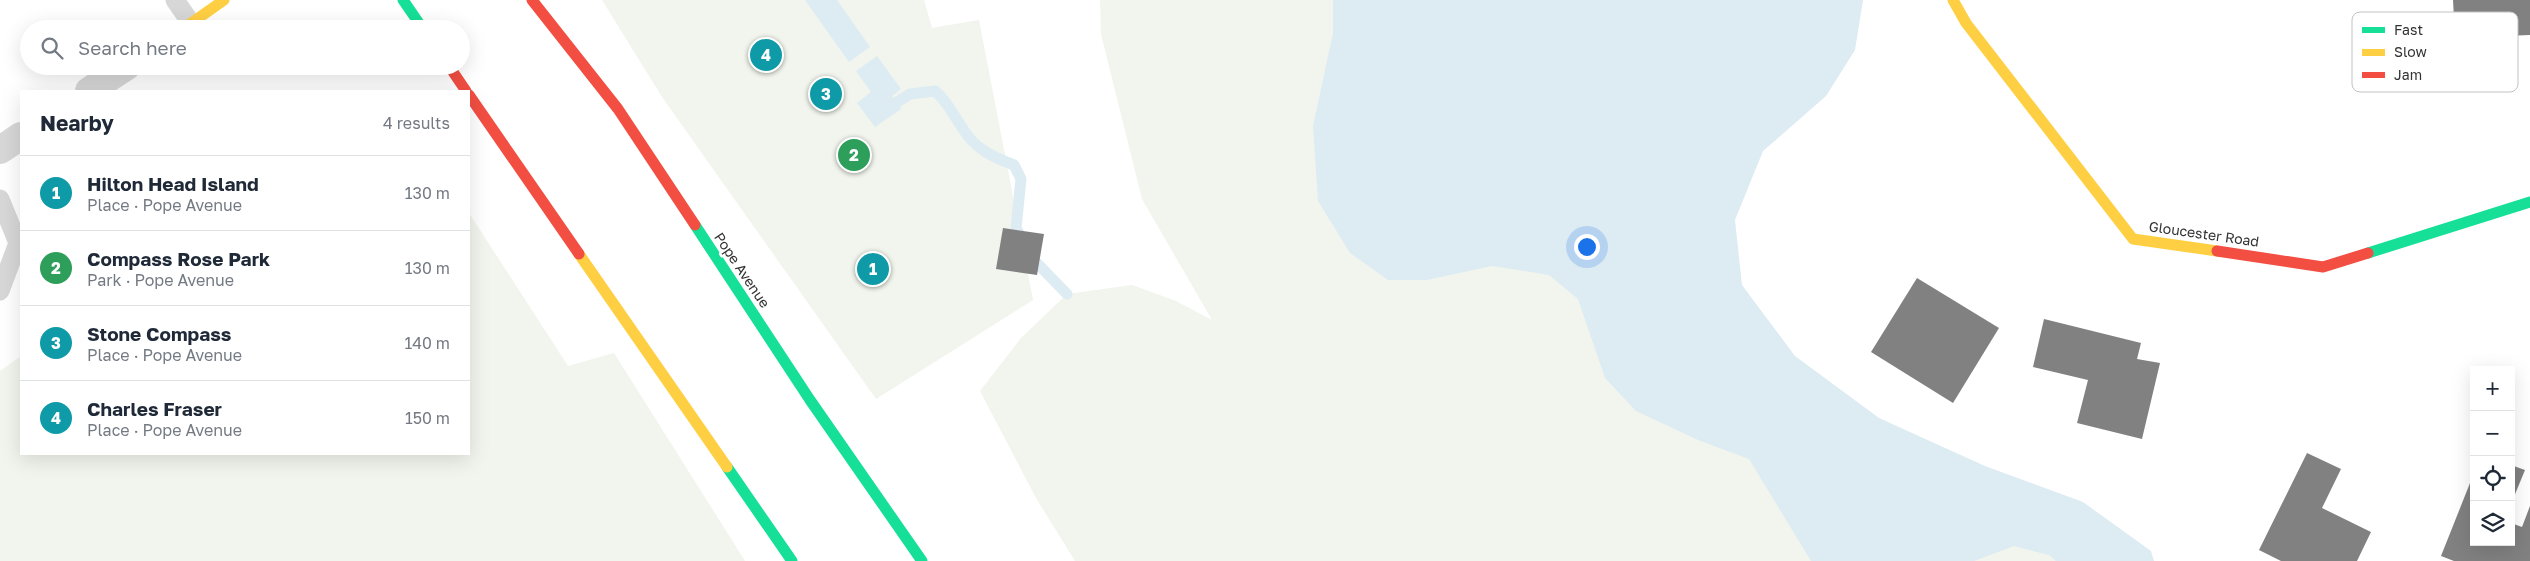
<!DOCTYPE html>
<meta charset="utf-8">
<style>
body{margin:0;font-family:"Golos Text",sans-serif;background:#f6f6f7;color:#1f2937}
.controls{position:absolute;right:15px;bottom:15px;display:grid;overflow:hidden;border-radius:0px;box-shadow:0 5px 20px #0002}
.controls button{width:45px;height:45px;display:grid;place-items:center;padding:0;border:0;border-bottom:1px solid #e0e1e3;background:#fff;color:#1f2937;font:25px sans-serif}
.you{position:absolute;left:1586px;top:246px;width:18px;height:18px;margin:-12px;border:4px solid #fff;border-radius:50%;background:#1a73e8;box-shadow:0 0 0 8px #1a73e833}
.badge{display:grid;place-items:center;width:32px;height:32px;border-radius:50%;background:#0f766e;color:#fff;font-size:16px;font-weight:700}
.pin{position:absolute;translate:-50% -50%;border:2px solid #fff;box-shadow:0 1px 5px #0006}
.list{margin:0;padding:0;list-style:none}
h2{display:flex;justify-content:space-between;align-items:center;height:65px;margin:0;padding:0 20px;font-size:21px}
h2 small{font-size:16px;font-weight:400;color:#747a83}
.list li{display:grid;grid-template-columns:32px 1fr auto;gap:15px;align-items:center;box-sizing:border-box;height:75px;padding:0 20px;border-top:1px solid #e0e1e3}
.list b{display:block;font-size:19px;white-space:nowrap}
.list p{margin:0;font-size:16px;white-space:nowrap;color:#747a83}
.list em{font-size:16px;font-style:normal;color:#747a83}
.icon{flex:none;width:28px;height:28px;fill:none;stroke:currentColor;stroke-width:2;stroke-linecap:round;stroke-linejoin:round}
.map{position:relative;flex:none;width:2530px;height:561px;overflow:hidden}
.search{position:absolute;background:#fff;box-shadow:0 5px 20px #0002;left:20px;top:20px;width:450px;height:55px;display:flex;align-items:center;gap:12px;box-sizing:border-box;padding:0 18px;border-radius:28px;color:#747a83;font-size:19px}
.panel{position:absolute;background:#fff;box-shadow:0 5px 20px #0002;left:20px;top:90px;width:450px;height:365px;border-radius:0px}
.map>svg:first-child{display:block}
.green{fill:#f1f5ed}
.water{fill:#ddebf3}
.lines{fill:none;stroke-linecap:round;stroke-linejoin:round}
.stream{stroke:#ddebf3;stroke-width:11}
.building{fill:#818181}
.lane{stroke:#d7d7d7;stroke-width:19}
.street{stroke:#d7d7d7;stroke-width:28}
.fast{stroke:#16e098;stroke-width:11}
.slow{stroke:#ffcf43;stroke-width:11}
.jam{stroke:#f24e42;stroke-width:11}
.labels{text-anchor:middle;stroke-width:5;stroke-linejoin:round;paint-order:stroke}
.street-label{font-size:14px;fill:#333;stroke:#fff}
.key{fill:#fff;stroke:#c2c2c2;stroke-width:1}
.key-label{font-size:14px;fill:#333}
</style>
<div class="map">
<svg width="2530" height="561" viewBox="0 0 2530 561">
<rect width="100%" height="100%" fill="#fff"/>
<g class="green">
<polygon points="602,0 924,0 932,28 979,20 1033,300 876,399 662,97"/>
<polygon points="1100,0 1646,0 1658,327 2106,561 1075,561 1036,498 980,391 1021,338 1067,294 1132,285 1176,301 1212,320 1142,199 1101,34"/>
<polygon points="469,213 568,366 614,353 745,561 0,561 0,371 21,356 21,454 469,454"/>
</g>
<g class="water">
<polygon points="805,0 837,0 870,47 849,62"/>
<polygon points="1333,0 1863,0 1855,50 1826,96 1763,151 1735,220 1742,285 1795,356 1879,418 1985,466 2083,502 2151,551 2154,561 2056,561 2049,555 2014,546 1974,561 1811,561 1749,459 1698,440 1636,411 1605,378 1578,299 1549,275 1492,266 1427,280 1388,280 1350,253 1318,201 1313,126 1333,33"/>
<polygon points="877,56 901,89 892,96 901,109 875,127 857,103 871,92 856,71"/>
</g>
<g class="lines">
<path class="stream" d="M897,102L910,94L935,91C949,103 953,115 963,129C975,149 993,157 1014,165L1021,179L1016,228L1033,259L1067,294"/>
</g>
<g class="building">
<polygon points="2453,0 2530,0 2530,35 2455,38"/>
<polygon points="1003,228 1044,234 1037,275 996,269"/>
<polygon points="1917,278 1999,328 1953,403 1871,352"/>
<polygon points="2044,319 2141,343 2137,359 2160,363 2142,439 2077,423 2088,380 2033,367"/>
<polygon points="2307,453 2341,469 2322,508 2371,532 2357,561 2281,561 2259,550"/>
<polygon points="2511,465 2525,470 2511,504"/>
<polygon points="2474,473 2474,542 2511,542 2511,523 2522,527 2530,506 2530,561 2454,561 2441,556"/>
</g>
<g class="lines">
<g class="lane">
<polyline points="175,0 191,23"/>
<polyline points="0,199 18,243 0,291"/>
</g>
<g class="street">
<polyline points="89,91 127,66"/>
<polyline points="0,150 21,136"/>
</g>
<g class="fast">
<polyline points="403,0 423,29"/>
<polyline points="695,225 810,400 922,561"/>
<polyline points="2368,253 2530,202"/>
<polyline points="727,467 792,561"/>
</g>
<g class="slow">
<polyline points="1953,0 1966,23 2133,239 2217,251"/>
<polyline points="183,29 224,0"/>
<polyline points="579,254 727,467"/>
</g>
<g class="jam">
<polyline points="532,0 618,109 695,225"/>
<polyline points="449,66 466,91"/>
<polyline points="469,95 579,254"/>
<polyline points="2217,251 2323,267 2368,253"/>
</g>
</g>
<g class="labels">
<g class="street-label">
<text transform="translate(2204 234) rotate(8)" y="5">Gloucester Road</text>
<text transform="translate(742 270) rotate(56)" y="5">Pope Avenue</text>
</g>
</g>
<rect x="2352" y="12" width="166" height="80" rx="8" class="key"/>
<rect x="2362" y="27" width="23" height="6" fill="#16e098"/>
<rect x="2362" y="49" width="23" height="7" fill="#ffcf43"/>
<rect x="2362" y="72" width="23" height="6" fill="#f24e42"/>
<g class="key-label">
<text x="2394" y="35">Fast</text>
<text x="2394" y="57">Slow</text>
<text x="2394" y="80">Jam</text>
</g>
</svg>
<div class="controls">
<button>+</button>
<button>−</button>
<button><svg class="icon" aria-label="locate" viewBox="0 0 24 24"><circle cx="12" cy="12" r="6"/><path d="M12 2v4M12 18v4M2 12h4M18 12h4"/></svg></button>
<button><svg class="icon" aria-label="layers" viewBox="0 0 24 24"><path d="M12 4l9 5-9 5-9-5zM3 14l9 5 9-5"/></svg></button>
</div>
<div class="you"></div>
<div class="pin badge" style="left:873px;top:269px;background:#0f9aa8">1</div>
<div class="pin badge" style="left:854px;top:155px;background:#2e9e5b">2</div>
<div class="pin badge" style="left:826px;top:94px;background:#0f9aa8">3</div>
<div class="pin badge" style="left:766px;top:55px;background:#0f9aa8">4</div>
<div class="search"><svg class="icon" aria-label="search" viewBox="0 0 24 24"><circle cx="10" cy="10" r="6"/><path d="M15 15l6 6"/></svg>Search here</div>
<section class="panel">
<h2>Nearby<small>4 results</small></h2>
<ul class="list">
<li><span class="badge" style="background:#0f9aa8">1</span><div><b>Hilton Head Island</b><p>Place · Pope Avenue</p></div><em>130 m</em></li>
<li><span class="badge" style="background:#2e9e5b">2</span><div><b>Compass Rose Park</b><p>Park · Pope Avenue</p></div><em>130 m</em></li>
<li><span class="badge" style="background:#0f9aa8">3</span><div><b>Stone Compass</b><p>Place · Pope Avenue</p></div><em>140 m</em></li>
<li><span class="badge" style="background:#0f9aa8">4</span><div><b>Charles Fraser</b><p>Place · Pope Avenue</p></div><em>150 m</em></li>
</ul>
</section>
</div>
